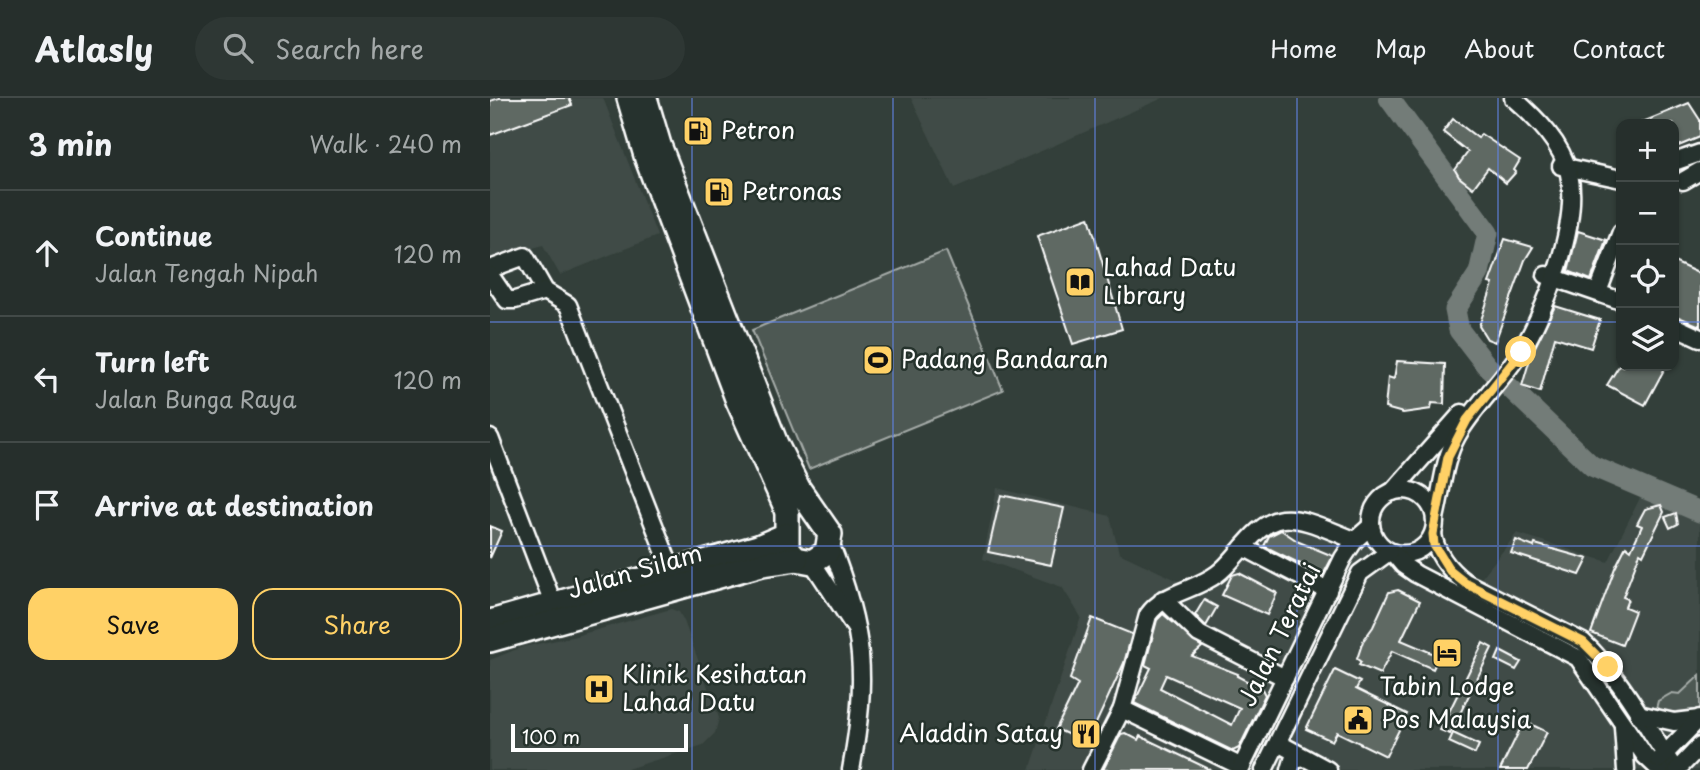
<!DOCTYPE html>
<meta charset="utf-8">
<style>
body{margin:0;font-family:"Playpen Sans",sans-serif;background:#2e3734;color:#f1f3f6}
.controls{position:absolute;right:21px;top:21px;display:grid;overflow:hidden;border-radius:14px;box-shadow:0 2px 5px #0004}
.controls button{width:63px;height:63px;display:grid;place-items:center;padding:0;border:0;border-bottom:2px solid #424a48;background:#262f2c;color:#f1f3f6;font:35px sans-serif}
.scale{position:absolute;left:21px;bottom:18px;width:177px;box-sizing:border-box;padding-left:7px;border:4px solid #fff;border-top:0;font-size:19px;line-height:24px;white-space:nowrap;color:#fff;-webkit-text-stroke:5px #26332d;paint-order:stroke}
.stop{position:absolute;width:21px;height:21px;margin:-16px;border:5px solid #ffd166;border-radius:50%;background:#fff}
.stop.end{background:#ffd166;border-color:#fff;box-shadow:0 2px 7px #0008}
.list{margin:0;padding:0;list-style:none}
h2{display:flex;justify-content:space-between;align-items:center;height:91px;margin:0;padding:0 28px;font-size:30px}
h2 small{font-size:23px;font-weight:400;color:#a4a9a9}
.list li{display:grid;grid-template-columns:46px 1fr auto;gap:21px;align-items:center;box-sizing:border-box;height:126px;padding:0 28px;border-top:2px solid #424a48}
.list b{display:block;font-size:26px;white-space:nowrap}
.list p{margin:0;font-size:23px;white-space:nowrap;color:#a4a9a9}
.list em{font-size:23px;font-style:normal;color:#a4a9a9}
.actions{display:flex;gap:14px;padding:21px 28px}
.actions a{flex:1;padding:16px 0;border:2px solid #ffd166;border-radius:21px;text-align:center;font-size:24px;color:#ffd166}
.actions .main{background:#ffd166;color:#111}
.icon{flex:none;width:38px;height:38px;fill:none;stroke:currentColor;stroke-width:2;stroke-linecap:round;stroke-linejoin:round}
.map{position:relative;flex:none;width:1210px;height:672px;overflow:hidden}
header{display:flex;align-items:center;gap:42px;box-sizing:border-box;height:98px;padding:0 35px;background:#262f2c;border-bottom:2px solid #424a48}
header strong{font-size:33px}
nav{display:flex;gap:38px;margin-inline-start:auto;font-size:24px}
.search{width:490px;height:63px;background:#2e3734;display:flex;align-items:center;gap:18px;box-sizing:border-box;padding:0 24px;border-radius:38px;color:#a4a9a9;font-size:26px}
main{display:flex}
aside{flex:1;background:#262f2c}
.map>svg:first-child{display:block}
.built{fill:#404c47}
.green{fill:#4d5853;stroke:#a6aca9;stroke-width:2}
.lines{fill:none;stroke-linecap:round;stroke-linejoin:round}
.river{stroke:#737b78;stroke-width:21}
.building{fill:#5f6964;stroke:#fff;stroke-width:2;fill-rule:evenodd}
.minor-casing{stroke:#fff;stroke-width:21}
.highway-casing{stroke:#fff;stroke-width:28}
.minor{stroke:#26332d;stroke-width:16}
.highway{stroke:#26332d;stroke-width:23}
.route{stroke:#ffd166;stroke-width:9}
.grid{fill:none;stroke:#6183e4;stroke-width:2;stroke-opacity:0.55}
.labels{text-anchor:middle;stroke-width:5;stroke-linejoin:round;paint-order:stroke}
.poi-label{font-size:24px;fill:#fff;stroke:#26332d;text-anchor:start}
.street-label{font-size:24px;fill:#fff;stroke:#26332d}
</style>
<header>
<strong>Atlasly</strong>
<div class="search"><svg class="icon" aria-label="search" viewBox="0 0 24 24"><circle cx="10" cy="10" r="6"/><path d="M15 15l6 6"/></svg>Search here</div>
<nav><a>Home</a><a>Map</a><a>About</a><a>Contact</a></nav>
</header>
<main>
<aside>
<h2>3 min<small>Walk · 240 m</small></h2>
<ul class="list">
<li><svg class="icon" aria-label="ahead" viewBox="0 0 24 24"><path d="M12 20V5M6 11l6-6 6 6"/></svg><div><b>Continue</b><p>Jalan Tengah Nipah</p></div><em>120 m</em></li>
<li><svg class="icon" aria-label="left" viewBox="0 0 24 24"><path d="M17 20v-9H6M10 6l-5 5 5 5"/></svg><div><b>Turn left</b><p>Jalan Bunga Raya</p></div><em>120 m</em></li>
<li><svg class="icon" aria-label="arrive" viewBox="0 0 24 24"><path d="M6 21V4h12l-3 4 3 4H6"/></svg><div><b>Arrive at destination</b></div></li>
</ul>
<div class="actions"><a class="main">Save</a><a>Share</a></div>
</aside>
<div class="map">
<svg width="1210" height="672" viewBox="0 0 1210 672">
<rect width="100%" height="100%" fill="#333f3a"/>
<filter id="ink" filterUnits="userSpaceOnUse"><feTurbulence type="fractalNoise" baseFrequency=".0143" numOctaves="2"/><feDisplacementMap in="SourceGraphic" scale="14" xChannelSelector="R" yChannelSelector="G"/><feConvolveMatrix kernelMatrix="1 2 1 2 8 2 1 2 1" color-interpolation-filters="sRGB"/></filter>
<g filter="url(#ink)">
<g class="built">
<polygon points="0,0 113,0 167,138 70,177 53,147 0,163"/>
<polygon points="421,0 673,0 464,91"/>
<polygon points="507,390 620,418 629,455 697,487 729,463 769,424 833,424 880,444 974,502 1027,435 1118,464 1151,398 1190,410 1210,421 1210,577 1190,596 1167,610 1164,617 1210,615 1210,672 540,672 591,519 572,489 493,461"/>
<polygon points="181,511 189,514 194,523 229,620 225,635 213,647 134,672 0,672 0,562 32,549 82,539"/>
</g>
<g class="green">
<polygon points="456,153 513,292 319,371 262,232"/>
<polygon points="1210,577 1210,615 1164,618 1168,603 1182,595 1190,596"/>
</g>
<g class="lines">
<polyline class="river" points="899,0 998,135 989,175 965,212 969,232 996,267 1102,368 1210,414"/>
</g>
<g class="building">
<polygon points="9,0 79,0 82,7 0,37 0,3"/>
<polygon points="1199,5 1210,22 1210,39 1184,50 1184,26 1148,26"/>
<polygon points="963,21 988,40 991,36 1030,62 1024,72 1026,74 1016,85 998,70 983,90 969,79 965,72 978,54 953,34"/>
<polygon points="599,119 632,231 583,246 547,138"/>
<polygon points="1088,133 1116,142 1101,182 1078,173"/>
<polygon points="1015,141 1043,149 1035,162 1005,244 997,241 989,228 1003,186 999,185"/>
<polygon points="1184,164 1210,176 1210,228 1184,217"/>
<polygon points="1065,208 1110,222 1101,250 1065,239 1050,294 1032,288 1041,257"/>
<polygon points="907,263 955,266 954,306 942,305 941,311 913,315 895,310 898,279 904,281"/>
<polygon points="1129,268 1176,268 1155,307 1117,287"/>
<polygon points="511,397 574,410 561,467 498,454"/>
<polygon points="1171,407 1174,414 1153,457 1150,455 1133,499 1138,501 1135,509 1145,513 1132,547 1101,535 1125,470 1136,448 1141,452 1152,428 1147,426 1155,411"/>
<polygon points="1186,415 1188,426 1180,430 1175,419"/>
<polygon points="0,428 12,433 0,460"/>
<polygon points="791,432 809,444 843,458 833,477 774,448 779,438"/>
<polygon points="1026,442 1044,449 1045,446 1098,461 1090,477 1021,455"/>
<polygon points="749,475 787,495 777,517 732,497 742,477"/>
<polygon points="908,492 930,503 911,542 949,558 943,571 902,553 890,576 869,567 871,564 867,561 873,543 883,529 899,494"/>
<polygon points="714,502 727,509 716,528 705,517"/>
<path d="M673,516L712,549L702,558L748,576L747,578L772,591L775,597L749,650L743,653L644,605L661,570L655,567L667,522ZM676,577L750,610L742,627L670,590Z"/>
<polygon points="602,520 642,536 634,565 597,645 566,631 588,586 580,581"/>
<polygon points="993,545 1002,550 960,636 950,632"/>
<polygon points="1010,553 1031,564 1026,572 1006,562"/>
<polygon points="845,572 870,584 866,591 917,616 896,658 847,634 842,643 816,631"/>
<polygon points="1034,623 1057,634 1038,672 1010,672"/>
<polygon points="635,635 648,642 650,638 721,672 613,672 631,636"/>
<polygon points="963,635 989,647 985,656 959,644"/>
</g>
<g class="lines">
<g class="minor-casing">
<g id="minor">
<polyline points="1184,64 1210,55"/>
<polyline points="1071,68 1131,81"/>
<polyline points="1193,83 1210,73"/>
<polyline points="0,171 35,158 55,193 78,207 182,473"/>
<polyline points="0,177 17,202 25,202 55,193"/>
<polyline points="1056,177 1131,203"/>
<polyline points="1108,194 1131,134"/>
<polyline points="1184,228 1210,240"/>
<polyline points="0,340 63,505"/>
<circle cx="913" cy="424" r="32"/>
<polyline points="902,394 972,315"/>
<path d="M945,420C952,393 953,363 967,338C985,307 1012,283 1031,253C1056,214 1090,123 1079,76C1072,45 1046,20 1023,0"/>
<path d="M943,436C946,456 959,472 975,484L1093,544C1129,577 1153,623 1180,664L1182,672"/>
<path d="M340,445C375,533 378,579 361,672"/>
<polyline points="753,449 838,493"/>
<polyline points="903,455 913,467 926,476 1088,560 1155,658 1170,672"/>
<polyline points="322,464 366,531"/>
<polyline points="673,501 709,536 795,580"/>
<polyline points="632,611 752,669"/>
<polyline points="1148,616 1184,624 1209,621"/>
<polyline points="1133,629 1136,672"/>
<polyline points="788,645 838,672"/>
<polyline points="1169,662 1210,620"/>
<path d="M601,672L632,611L658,517C674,494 704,493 727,476C748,461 764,425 792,421C814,418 844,435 865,442"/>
<polyline points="750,672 853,460 865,442 881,428"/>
<polyline points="774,672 870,475 899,454"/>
<polyline points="800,672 803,662 815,660"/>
<polyline points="1187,672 1210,648"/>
</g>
</g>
<g class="highway-casing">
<g id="highway">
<polyline points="139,0 157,61 248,303 294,405 297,415 297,451 306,461 322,464 337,454 340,436 308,390 286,346 169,47 155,0"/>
<polyline points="0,524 268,449 296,437"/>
<polyline points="0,542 272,466 306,461"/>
</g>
</g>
<use href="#minor" class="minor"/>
<use href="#highway" class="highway"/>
</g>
</g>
<g class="lines" filter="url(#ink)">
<polyline class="route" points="1031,254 977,322 958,359 943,436 944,447 960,473 975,485 1093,544 1118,569"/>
</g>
<path class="grid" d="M202,0V672M403,0V672M605,0V672M807,0V672M1008,0V672M0,224H1131M1184,224H1210M0,448H1210"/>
<defs>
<g id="fuel-square" transform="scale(1.575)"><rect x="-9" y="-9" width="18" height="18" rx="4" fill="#ffd166" stroke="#26332d"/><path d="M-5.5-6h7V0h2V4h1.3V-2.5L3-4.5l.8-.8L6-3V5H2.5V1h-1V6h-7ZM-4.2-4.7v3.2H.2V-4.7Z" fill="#111"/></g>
<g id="library-square" transform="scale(1.575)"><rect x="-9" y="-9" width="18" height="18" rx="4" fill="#ffd166" stroke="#26332d"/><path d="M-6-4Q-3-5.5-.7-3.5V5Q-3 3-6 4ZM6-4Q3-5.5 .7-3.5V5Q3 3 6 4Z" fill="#111"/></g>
<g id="stadium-square" transform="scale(1.575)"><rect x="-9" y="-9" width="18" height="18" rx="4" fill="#ffd166" stroke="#26332d"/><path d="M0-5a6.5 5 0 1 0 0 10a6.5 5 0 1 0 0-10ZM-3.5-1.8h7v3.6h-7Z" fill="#111"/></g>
<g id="hotel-square" transform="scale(1.575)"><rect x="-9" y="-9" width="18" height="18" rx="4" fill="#ffd166" stroke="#26332d"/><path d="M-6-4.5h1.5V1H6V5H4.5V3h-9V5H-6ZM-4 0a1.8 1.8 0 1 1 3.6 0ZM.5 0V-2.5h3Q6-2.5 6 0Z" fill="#111"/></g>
<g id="hospital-square" transform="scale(1.575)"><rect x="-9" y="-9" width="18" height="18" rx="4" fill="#ffd166" stroke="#26332d"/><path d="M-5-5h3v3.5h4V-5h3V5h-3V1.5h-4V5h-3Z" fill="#111"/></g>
<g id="civic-square" transform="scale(1.575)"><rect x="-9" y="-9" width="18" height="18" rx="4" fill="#ffd166" stroke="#26332d"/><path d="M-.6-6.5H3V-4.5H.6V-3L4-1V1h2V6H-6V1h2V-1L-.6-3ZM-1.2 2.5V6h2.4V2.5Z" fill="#111"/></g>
<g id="restaurant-square" transform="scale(1.575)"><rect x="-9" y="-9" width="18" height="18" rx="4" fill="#ffd166" stroke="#26332d"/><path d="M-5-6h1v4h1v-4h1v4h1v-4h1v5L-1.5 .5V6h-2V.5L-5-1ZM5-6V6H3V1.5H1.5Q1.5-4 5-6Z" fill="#111"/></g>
</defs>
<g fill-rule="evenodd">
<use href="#fuel-square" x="208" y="33"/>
<use href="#fuel-square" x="229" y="94"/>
<use href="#library-square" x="590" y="184"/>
<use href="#stadium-square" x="388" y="262"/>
<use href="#hotel-square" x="957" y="555"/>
<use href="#hospital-square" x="109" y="591"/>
<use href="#civic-square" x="868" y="622"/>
<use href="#restaurant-square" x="596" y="636"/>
</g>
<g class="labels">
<g class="poi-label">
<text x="231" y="41">Petron</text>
<text x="252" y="102">Petronas</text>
<text x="613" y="178">Lahad Datu<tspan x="613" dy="28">Library</tspan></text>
<text x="411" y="270">Padang Bandaran</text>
<text x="132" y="585">Klinik Kesihatan<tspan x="132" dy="28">Lahad Datu</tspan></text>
<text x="957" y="597" text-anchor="middle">Tabin Lodge</text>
<text x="891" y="630">Pos Malaysia</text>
<text x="573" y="644" text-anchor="end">Aladdin Satay</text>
</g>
<g class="street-label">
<text transform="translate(145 474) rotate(-16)" y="8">Jalan Silam</text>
<text transform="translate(790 537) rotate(-64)" y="8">Jalan Teratai</text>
</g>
</g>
</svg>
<div class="controls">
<button>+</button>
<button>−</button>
<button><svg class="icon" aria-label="locate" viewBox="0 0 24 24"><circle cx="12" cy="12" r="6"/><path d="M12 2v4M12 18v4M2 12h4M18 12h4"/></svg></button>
<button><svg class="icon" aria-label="layers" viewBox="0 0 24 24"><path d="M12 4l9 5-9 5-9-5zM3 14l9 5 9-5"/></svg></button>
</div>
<div class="scale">100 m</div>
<div class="stop" style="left:1031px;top:254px"></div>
<div class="stop end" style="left:1118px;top:569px"></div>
</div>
</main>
